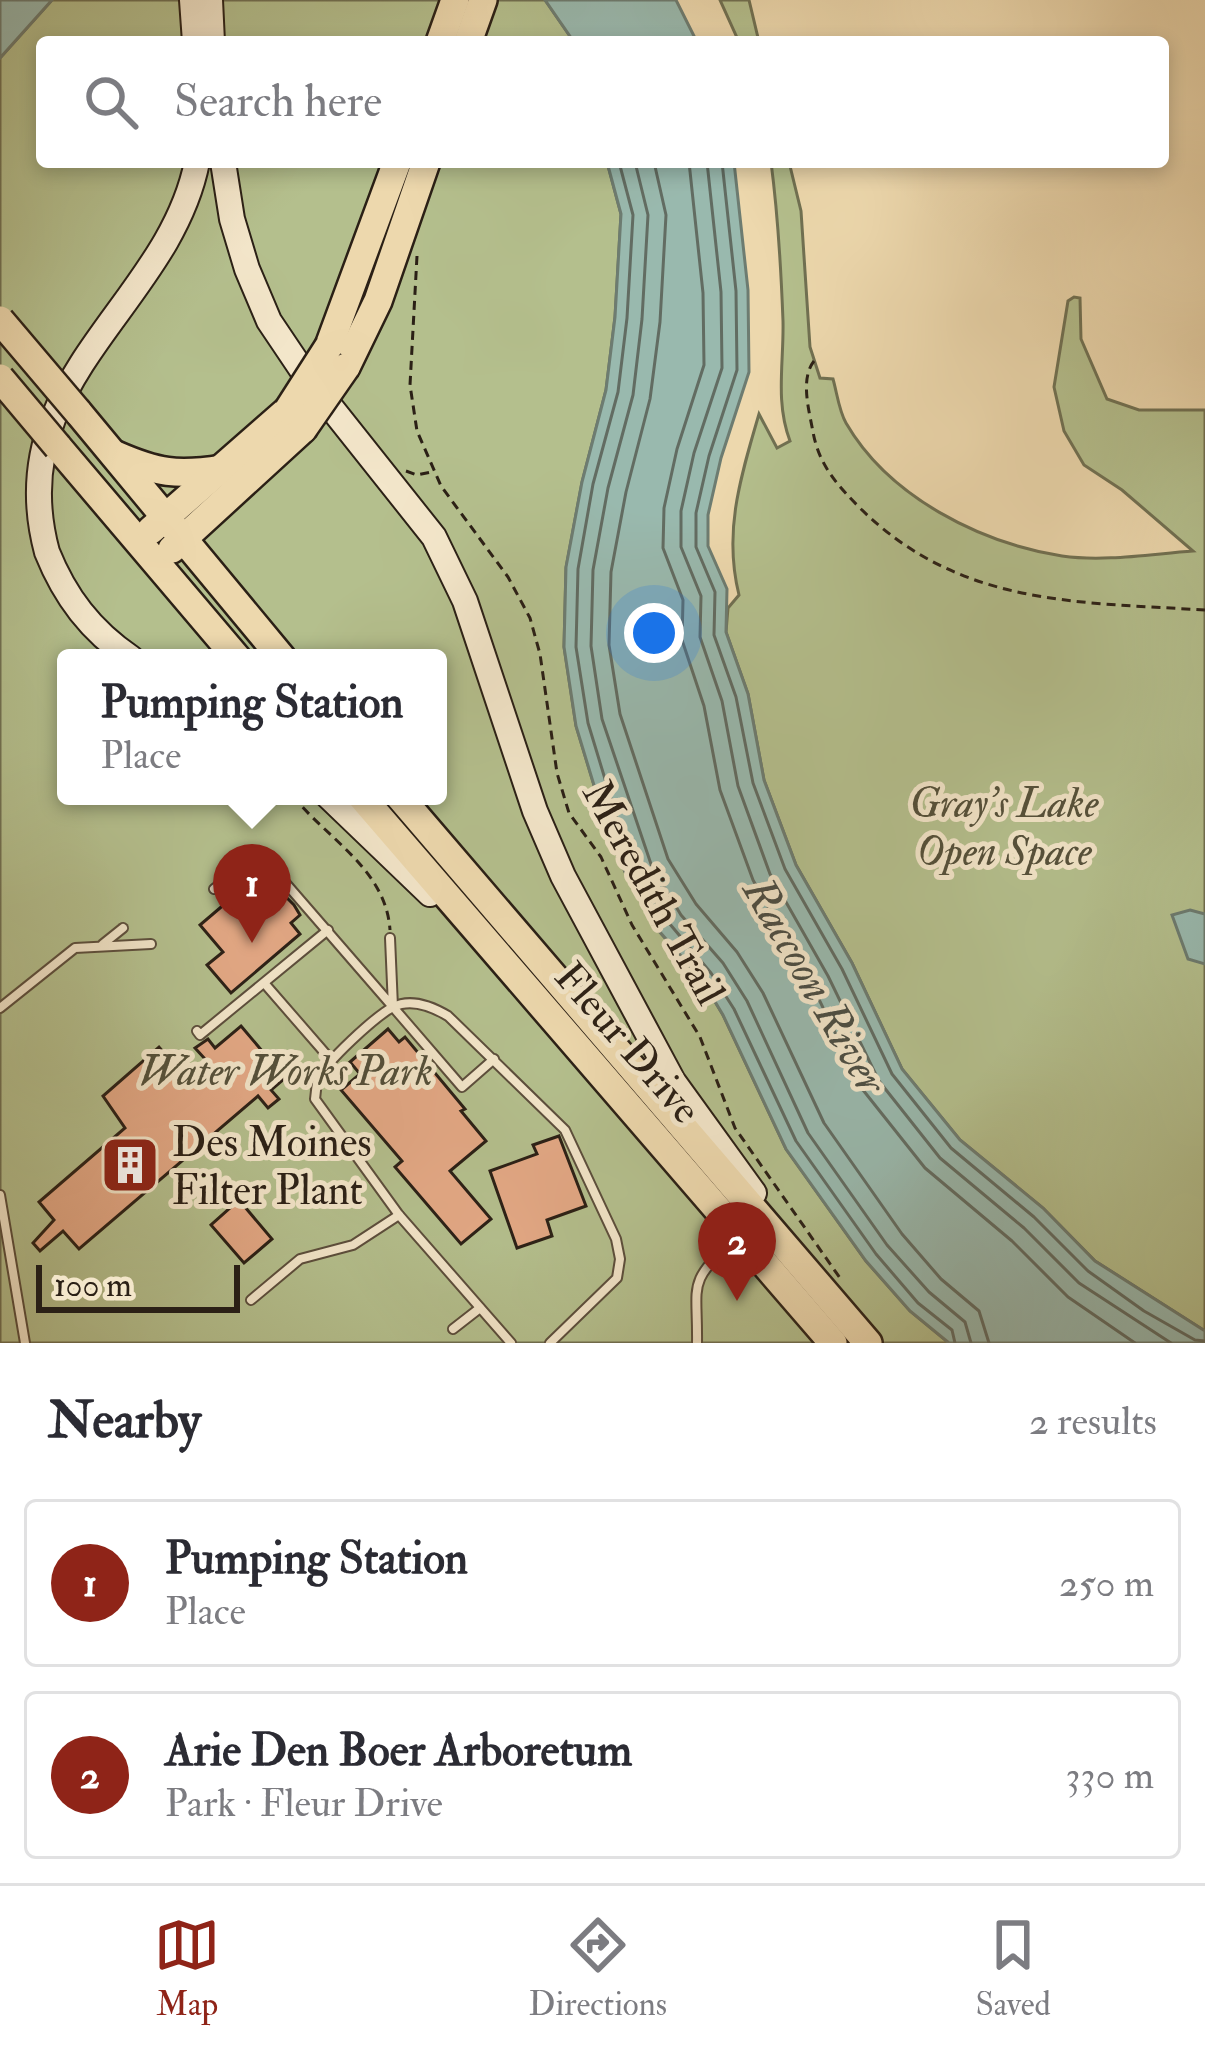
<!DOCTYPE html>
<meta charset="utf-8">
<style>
body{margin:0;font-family:"IM FELL Double Pica",serif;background:#f7f7f7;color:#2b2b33}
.scale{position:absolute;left:36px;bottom:30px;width:204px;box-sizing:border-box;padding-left:12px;border:6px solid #2b2016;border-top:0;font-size:33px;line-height:42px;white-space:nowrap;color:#2b2016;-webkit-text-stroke:9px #f3e6ca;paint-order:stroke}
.you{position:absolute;left:654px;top:633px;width:42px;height:42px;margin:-30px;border:9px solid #fff;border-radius:50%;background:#1a73e8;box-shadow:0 0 0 18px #1a73e833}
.badge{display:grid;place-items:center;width:78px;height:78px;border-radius:50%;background:#8f2418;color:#fff;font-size:39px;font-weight:700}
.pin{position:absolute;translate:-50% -99px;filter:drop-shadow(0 3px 6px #0008)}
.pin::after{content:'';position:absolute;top:63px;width:42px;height:36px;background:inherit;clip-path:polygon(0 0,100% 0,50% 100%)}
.popup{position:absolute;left:57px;top:649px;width:390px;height:156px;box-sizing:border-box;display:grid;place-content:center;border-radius:12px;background:#fff;filter:drop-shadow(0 3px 9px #0005);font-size:39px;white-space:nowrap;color:#7c7c81}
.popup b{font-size:45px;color:#2b2b33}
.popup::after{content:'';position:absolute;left:50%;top:100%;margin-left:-24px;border:24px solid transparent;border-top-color:#fff}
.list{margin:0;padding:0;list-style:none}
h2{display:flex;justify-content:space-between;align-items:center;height:156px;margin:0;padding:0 48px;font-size:51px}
h2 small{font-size:39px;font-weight:400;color:#7c7c81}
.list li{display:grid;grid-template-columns:78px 1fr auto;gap:36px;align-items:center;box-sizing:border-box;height:168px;margin:0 24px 24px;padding:0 24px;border:3px solid #e1e1e2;border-radius:12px}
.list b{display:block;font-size:45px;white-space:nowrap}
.list p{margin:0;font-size:39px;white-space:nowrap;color:#7c7c81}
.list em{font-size:39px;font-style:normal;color:#7c7c81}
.icon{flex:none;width:66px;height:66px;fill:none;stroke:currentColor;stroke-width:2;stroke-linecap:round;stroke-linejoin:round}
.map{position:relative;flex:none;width:1205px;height:1343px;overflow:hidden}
.search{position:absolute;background:#fff;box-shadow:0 6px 18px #0003;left:36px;right:36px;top:36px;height:132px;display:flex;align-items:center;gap:30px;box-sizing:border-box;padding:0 42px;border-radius:12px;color:#7c7c81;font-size:45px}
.sheet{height:540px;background:#fff}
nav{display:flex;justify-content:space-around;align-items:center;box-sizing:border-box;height:168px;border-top:3px solid #e1e1e2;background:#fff;font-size:33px;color:#7c7c81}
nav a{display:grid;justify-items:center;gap:6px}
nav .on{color:#8f2418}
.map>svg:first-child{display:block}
.green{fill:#b4bf8d;stroke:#707052;stroke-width:3;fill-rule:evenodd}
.water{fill:#99b9ae;stroke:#6d7c71;stroke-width:3}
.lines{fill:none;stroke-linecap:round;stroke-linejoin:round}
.shore{stroke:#626c62;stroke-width:3}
.building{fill:#e3a885;stroke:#2b2016;stroke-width:3}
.service-casing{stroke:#5c4e3c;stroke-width:12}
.secondary-casing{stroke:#2b2016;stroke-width:28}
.primary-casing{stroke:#2b2016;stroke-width:32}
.path{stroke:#2b2016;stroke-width:3;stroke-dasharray:9 6;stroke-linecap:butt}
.service{stroke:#f3e6ca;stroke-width:8}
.secondary{stroke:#f3e6ca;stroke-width:24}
.primary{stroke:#edd8ad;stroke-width:27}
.primary-bridge-casing{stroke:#2b2016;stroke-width:32;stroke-linecap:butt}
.primary-bridge{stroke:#edd8ad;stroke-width:27}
.labels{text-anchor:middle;stroke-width:10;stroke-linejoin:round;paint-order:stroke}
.park-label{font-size:42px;font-style:italic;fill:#54503a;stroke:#f3e6ca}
.street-label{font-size:42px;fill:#2b2016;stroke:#f3e6ca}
.poi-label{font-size:42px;fill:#2b2016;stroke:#f3e6ca;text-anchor:start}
.water-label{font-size:45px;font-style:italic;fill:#4c4e44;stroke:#f3e6ca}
</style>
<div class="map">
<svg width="1205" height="1343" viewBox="0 0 1205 1343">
<rect width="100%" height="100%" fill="#edd8ad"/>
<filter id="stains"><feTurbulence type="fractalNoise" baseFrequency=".00167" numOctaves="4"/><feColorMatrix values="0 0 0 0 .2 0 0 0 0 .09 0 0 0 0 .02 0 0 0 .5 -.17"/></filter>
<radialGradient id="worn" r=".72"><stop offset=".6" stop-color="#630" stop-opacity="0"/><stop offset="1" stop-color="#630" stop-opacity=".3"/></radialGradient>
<g class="green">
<path d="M52,0H545L574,42H42V162H607L621,214L615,317L606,390L582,482L566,568L564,647L576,726L607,828L628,879L659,931L702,980L723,1015L786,1149L866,1261L910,1311L949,1343H0V58ZM66,658H438V796H66Z"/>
<polygon points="720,0 749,0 759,42 739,42"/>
<path d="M771,162H789L801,211L810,347L820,378L833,379C837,393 839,411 846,423C889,497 980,543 1062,556C1104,562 1151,554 1193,551L1122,490L1084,465L1064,431L1054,387L1068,301L1074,297L1080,298L1081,339L1107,399L1139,410H1205V1331L1095,1261L1043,1208L960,1140L902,1069L852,963L796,865L764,780L748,694L726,632L728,608L739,595C723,531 741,476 759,414L777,448L790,441C775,401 784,363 783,321C781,268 778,215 771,162Z"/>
</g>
<g class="water">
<polygon points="0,0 52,0 0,58"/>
<polygon points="545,0 676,0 697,42 574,42"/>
<polygon points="607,162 734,162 748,290 749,372 721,458 708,515 708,546 727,589 726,632 748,694 764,780 796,865 852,963 902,1069 960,1140 1043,1208 1095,1261 1205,1331 1205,1343 949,1343 910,1311 866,1261 786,1149 723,1015 702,980 659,931 628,879 607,828 576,726 564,647 566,567 582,482 606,390 615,317 621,214"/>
<polygon points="1190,910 1205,914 1205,964 1188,959 1172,915"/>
</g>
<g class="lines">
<g class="shore">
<polyline points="619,162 633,215 627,318 618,392 593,484 578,569 576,647 588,723 619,825 638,874 669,923 711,973 734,1009 796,1141 876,1254 918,1303 952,1330 955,1343"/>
<polyline points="635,162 648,215 642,319 633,395 608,488 593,570 591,646 602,719 652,867 681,915 723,963 747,1001 808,1133 887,1245 929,1292 965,1322 971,1343"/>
<polyline points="654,162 666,215 660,322 650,399 626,492 611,572 609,645 620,714 668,859 696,904 737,952 763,993 824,1123 902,1234 941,1279 979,1311 989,1343"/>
<polyline points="689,162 703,293 704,365 677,449 664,508 663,548 683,600 682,640 704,706 720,790 753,880 812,985 863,1090 925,1168 1012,1241 1068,1297 1135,1343"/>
<polyline points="707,162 721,292 722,368 694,453 681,511 681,547 701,596 700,637 722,701 738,786 770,874 828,976 879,1081 940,1158 1024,1228 1079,1283 1171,1343"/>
<polyline points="722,162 736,291 737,370 709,456 696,513 696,547 715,592 714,635 736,697 753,783 785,869 842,969 892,1074 951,1148 1034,1217 1088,1271 1144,1311 1195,1340 1205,1341"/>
</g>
</g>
<g class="building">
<polygon points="254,879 263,891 272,883 294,905 300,915 291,923 300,934 231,993 207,965 223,952 200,925"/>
<polygon points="241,1026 285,1078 271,1090 279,1099 268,1108 258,1096 79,1249 63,1231 40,1251 33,1243 54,1220 39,1202 125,1128 103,1096 159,1047 185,1077 206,1060 195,1048 208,1039 215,1048"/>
<polygon points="388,1029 399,1042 405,1037 465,1109 461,1111 486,1141 450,1171 491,1219 461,1244 395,1167 402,1161 341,1090 360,1074 350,1062"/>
<polygon points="559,1136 586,1206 547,1220 552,1236 517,1248 490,1171 537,1154 533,1145"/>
<polygon points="239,1200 272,1239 244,1263 211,1225"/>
</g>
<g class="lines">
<g class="service-casing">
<g id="service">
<polyline points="214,889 250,861 269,864 393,1007 390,938"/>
<polyline points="103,944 123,928"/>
<polyline points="265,984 331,1060"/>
<polyline points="393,1007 462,1087 494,1059"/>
<polyline points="0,1008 75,948 151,944"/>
<polyline points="197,1031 200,1035 328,930"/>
<polyline points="0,1195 25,1343"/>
<polyline points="251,1300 300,1259 353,1245 399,1215"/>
<polyline points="453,1329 480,1308"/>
<path d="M511,1343L399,1215L315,1099C316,1092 316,1086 318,1080C325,1062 376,1016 393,1007C411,998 433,1007 448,1016L565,1130L616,1239L620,1259L617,1278L550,1343"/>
<path d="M697,1343C698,1284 686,1284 733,1240"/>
</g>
</g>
<g class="secondary-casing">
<g id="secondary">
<polyline points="192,0 195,42"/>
<polyline points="210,0 212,42"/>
<polyline points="223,162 232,219 247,269 269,321 306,376 434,537 465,601 535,811 563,876 673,1081 754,1193"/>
<path d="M131,658C91,631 65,597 47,552C0,378 168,307 197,162"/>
<polyline points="328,796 430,894"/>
</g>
</g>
<g class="primary-casing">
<g id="primary">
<polyline points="440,42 455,0"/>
<polyline points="468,42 483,0"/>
<polyline points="329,346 397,162"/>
<polyline points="346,367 378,301 426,162"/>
<polyline points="78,412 282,658"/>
<polyline points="58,447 237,658"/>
<path d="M116,455C157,473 177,476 222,469"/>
<polyline points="151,530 288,410"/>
<polyline points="172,549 303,429"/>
<polyline points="361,796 833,1343"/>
<polyline points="399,796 868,1343"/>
</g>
</g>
<g class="path">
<polyline points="417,256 410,385 417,431 441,486 508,577 530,618 540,654 557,773 569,813 601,857 632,925 700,1037 735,1128 840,1278"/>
<path d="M814,361C800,379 809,410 813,432C819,465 837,485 860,508C959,606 1076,602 1205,610"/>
<polyline points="406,471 417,475 431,472"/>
<path d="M293,796C327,839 386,869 390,930"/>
</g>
<use href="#service" class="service"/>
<use href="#secondary" class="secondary"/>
<use href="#primary" class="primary"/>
<g class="primary-bridge-casing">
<g id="primary-bridge">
<polyline points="0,320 78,412"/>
<polyline points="0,378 58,447"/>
<polyline points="288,410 329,346"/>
<polyline points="303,429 346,367"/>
</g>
</g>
<use href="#primary-bridge" class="primary-bridge"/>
</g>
<defs>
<g id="building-square" transform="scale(3)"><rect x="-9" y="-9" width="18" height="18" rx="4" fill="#8f2418" stroke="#f3e6ca"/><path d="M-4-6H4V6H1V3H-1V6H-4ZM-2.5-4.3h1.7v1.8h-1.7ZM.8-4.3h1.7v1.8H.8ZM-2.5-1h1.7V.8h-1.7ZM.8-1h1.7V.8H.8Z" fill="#fff"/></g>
</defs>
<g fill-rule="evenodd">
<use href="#building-square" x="130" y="1165"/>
</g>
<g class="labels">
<g class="park-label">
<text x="1004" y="817">Gray's Lake<tspan x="1004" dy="48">Open Space</tspan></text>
<text x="286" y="1085">Water Works Park</text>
</g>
<g class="street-label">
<text transform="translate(655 892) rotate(61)" y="15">Meredith Trail</text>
<text transform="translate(629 1042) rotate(49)" y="15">Fleur Drive</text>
</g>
<g class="poi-label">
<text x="172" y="1156">Des Moines<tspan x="172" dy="48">Filter Plant</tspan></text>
</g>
<g class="water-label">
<text transform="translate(816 985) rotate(60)" y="16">Raccoon River</text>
</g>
</g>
<rect width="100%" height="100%" filter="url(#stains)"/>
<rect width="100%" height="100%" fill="url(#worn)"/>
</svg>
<div class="scale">100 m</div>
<div class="you"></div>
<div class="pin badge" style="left:252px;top:943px">1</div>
<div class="popup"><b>Pumping Station</b>Place</div>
<div class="pin badge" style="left:737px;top:1301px">2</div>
<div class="search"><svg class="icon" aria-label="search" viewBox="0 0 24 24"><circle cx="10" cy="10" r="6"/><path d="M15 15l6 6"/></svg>Search here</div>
</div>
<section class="sheet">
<h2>Nearby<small>2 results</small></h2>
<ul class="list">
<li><span class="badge">1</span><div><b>Pumping Station</b><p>Place</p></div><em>250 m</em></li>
<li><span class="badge">2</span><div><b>Arie Den Boer Arboretum</b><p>Park · Fleur Drive</p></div><em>330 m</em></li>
</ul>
</section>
<nav>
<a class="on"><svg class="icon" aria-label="map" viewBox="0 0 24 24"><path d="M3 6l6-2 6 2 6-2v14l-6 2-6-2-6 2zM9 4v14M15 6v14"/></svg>Map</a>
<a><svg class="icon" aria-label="directions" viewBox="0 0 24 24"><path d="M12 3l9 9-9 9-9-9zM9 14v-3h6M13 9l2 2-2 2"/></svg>Directions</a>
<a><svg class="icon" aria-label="saved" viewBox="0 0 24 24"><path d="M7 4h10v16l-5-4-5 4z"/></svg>Saved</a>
</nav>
